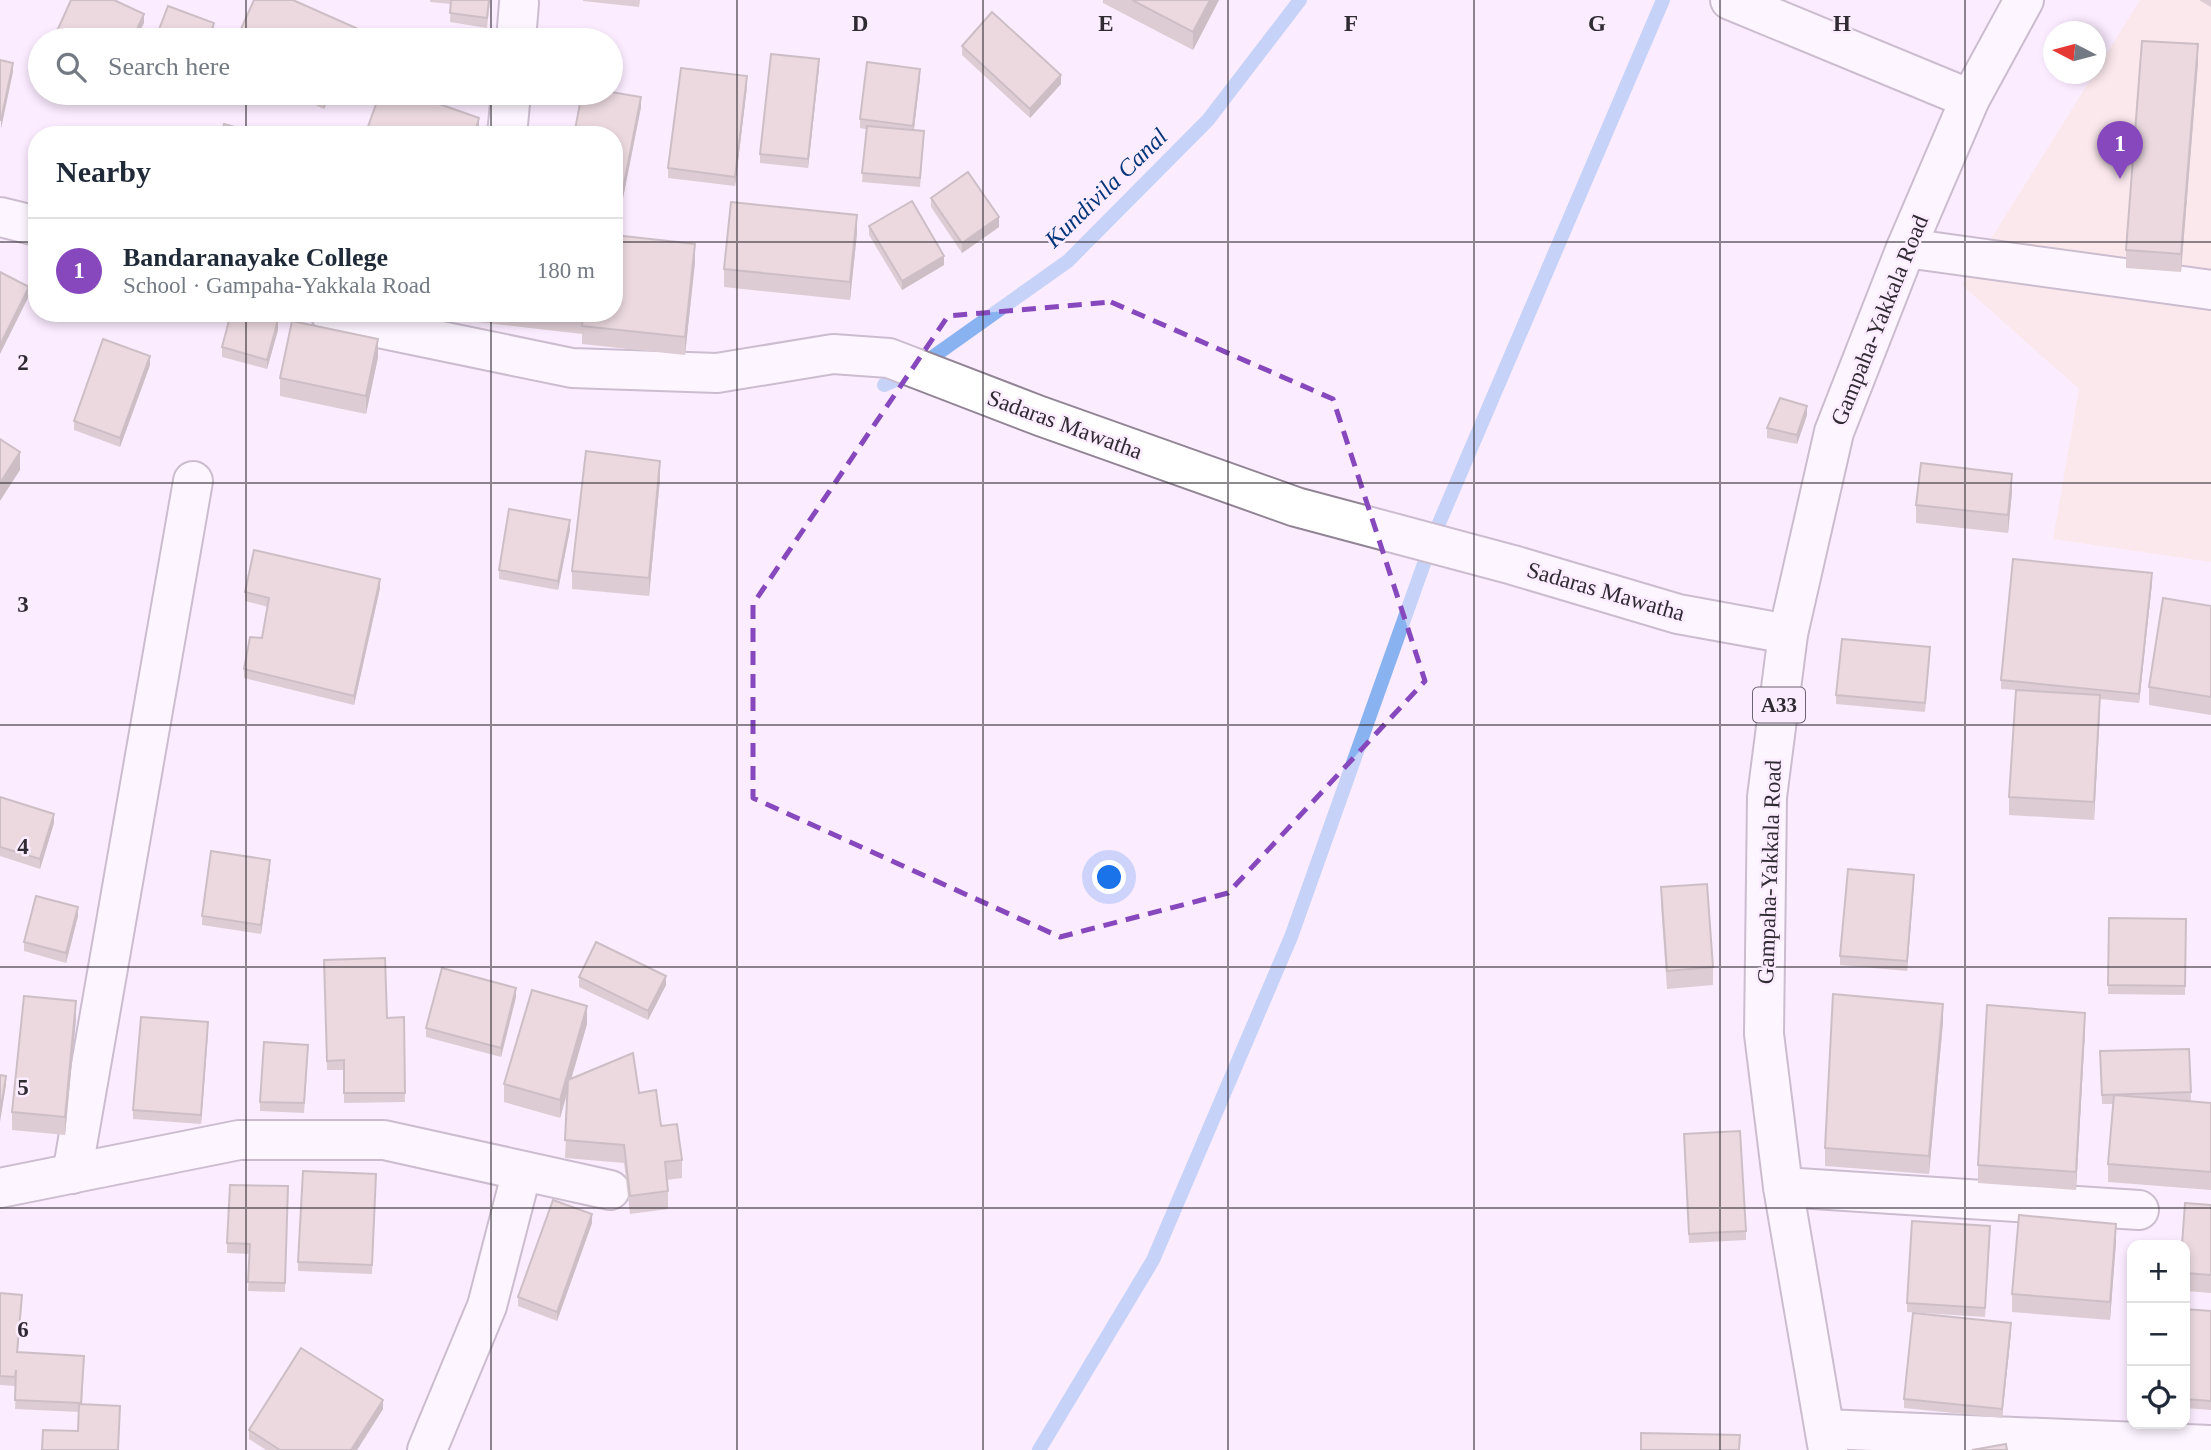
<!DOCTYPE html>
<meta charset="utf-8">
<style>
body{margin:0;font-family:Georgia,serif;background:#f2f2f3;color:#1f2937}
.controls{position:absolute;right:21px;bottom:21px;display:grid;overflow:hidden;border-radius:14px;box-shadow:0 4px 10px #0003}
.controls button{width:63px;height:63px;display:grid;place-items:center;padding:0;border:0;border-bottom:2px solid #e0e1e3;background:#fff;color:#1f2937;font:35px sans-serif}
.compass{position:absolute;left:2043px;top:21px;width:63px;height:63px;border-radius:50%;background:#fff;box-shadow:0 4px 10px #0003;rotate:276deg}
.you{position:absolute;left:1110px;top:878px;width:24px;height:24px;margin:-18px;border:5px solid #fff;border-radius:50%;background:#1a73e8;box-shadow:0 0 0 10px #1a73e833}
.badge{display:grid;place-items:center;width:46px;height:46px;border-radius:50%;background:#8748bd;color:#fff;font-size:23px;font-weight:700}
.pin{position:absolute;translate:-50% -58px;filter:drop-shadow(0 2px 4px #0008)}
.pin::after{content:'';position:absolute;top:37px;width:24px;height:21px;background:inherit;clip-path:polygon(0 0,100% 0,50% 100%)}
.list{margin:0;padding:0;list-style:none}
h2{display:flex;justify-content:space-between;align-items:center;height:91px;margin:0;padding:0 28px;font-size:30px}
h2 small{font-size:23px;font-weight:400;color:#747a83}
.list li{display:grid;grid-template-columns:46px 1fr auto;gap:21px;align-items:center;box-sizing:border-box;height:105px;padding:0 28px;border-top:2px solid #e0e1e3}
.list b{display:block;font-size:26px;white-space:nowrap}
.list p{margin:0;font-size:23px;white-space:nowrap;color:#747a83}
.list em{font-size:23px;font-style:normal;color:#747a83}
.icon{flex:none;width:38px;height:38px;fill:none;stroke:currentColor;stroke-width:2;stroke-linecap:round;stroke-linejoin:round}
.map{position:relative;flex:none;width:2211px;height:1450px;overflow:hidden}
.search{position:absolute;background:#fff;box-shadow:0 4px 10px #0003;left:28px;top:28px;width:595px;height:77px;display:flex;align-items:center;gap:18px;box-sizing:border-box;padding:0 24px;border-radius:38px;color:#747a83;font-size:26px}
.panel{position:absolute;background:#fff;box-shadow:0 4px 10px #0003;left:28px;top:126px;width:595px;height:196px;border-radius:28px}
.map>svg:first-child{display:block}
.education{fill:#fae3d7}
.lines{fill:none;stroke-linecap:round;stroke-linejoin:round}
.stream{stroke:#88b2f0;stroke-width:14}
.minor-casing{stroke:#918495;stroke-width:42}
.major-casing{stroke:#918495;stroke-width:42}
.highway-casing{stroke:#918495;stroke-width:42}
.minor{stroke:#fff;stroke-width:38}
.major{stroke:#fff;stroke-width:38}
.highway{stroke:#fff;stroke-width:38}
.wall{fill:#b9a59e}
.shaded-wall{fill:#968681}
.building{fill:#d7c0b8;stroke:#968681;stroke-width:2}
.marked{fill:none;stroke:#8748bd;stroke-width:5;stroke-dasharray:14 9;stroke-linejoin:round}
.grid{fill:none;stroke:#302b32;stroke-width:2;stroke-opacity:0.55}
.labels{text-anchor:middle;stroke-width:5;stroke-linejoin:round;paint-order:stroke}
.shield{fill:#fbecff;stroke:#6d6570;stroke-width:2}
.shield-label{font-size:21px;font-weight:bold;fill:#302b32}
.street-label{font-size:23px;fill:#302b32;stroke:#fbecff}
.water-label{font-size:24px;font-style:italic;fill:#043578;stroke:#fbecff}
.grid-label{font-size:23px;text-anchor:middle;font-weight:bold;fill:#302b32;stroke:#fbecff;stroke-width:5;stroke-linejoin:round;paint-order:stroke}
</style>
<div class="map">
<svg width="2211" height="1450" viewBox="0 0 2211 1450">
<rect width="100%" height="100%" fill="#fbecff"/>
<polygon class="education" points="2140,0 2211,0 2211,562 2053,539 2079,389 1962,285"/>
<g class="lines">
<g class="stream">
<polyline points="920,366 1068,261 1208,120 1300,0"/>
<polyline points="884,385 911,373"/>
<polyline points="1431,542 1663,0"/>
<polyline points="1039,1450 1153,1260 1291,937 1431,544"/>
</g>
<g class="minor-casing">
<g id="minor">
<polyline points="1730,0 1970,99"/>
<polyline points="516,40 519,3"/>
<polyline points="507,135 511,93"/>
<polyline points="0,217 37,226"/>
<polyline points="1906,248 2211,290"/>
<polyline points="330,313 383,329 572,368 717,373 833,354 889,358 1040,416 1296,507 1513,565 1678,614 1788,634"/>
<polyline points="72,1174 193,481"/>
<polyline points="1783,1187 2139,1210"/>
<polyline points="0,1188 239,1140 384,1140 610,1190"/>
<polyline points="427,1450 487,1306 522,1171"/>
</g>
</g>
<g class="major-casing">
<polyline id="major" points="1825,1429 2211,1445"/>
</g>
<g class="highway-casing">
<polyline id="highway" points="1828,1450 1783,1187 1764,1034 1767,797 1788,634 1834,432 1906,248 1970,99 2024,0"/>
</g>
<use href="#minor" class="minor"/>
<use href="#major" class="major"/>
<use href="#highway" class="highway"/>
</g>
<g class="wall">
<polygon points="430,0 490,0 487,28 450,22 451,4 430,2"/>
<polygon points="583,0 640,0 639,7 583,1"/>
<polygon points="1103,0 1219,0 1193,50 1103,3"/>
<polygon points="2199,0 2211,0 2211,7"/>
<polygon points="962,46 1061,84 1030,118 962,55"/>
<polygon points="2198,62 2181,272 2126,268 2126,250"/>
<polygon points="819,68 808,168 760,163 760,154"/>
<polygon points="920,78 914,130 924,140 920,187 862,182 866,129 860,128 860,119"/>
<polygon points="747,86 735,186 668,178 668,168"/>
<polygon points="94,93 112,93 109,99"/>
<polygon points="289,93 331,93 324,109"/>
<polygon points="641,107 620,213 614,212 614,135"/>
<polygon points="931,198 999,227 962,253 931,207"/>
<polygon points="869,226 944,265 902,290 869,235"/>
<polygon points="857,233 850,300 724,287 724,269"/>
<polygon points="695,262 685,355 582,344 582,334 478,322 478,313 614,313"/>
<polygon points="278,330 267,369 222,357 222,347"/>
<polygon points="378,357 366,414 280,396 280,378"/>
<polygon points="150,365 120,447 74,430 74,421"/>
<polygon points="1807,415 1797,444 1767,438 1767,428"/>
<polygon points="660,479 649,596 572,589 572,571"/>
<polygon points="2012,492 2008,533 1916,523 1916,505"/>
<polygon points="570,529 558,590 499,579 499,570"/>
<polygon points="2152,583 2139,703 2100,699 2094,820 2009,815 2009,797 2016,690 2001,689 2001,680"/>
<polygon points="380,588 354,705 244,678 244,669 262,638 268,607 245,601 245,592"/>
<polygon points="2211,606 2211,715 2149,705 2149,687"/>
<polygon points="1930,656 1925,712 1836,704 1836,695"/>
<polygon points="0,797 54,823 40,869 0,856"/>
<polygon points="270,869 261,934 202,925 202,916"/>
<polygon points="1914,884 1907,971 1840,965 1840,956"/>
<polygon points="1661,887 1713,967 1713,985 1667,989 1661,905"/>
<polygon points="78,916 66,963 24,951 24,942"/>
<polygon points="2109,918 2186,919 2185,995 2108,994"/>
<polygon points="324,960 387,1018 404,1017 405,1102 344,1103 344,1070 327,1070"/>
<polygon points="579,977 666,985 648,1020 579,987"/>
<polygon points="516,997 501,1057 426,1037 426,1028"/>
<polygon points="76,1019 65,1135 12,1130 12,1112"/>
<polygon points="1943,1022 1929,1174 1825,1166 1825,1148"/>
<polygon points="587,1024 571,1079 639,1093 682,1160 682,1178 667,1180 668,1191 668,1209 630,1214 624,1163 565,1158 568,1090 560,1118 504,1102 504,1084"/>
<polygon points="2085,1031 2076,1190 1978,1183 1978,1165"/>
<polygon points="208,1032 201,1124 133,1119 133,1110"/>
<polygon points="2189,1049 2191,1101 2211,1103 2211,1190 2108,1182 2108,1164 2113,1104 2102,1104 2100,1051"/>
<polygon points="308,1055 304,1113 260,1111 260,1102"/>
<polygon points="1684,1143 1746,1231 1746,1240 1689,1243"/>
<polygon points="376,1174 372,1274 298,1271 298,1262"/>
<polygon points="288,1186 285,1292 248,1291 250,1254 227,1253 227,1243"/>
<polygon points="2211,1205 2211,1293 2185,1291 2185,1245"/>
<polygon points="592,1223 557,1321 518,1306 518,1297"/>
<polygon points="1990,1235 1985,1317 1907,1312 1907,1303"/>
<polygon points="2116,1242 2110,1320 2012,1312 2012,1294"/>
<polygon points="0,1293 22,1304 18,1352 84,1365 82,1405 78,1431 79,1412 15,1409 16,1381 15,1386 0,1385"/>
<polygon points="2185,1309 2211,1311 2211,1410 2185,1408"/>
<polygon points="2011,1332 2002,1418 1904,1408 1904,1399"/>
<polygon points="383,1409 357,1450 266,1450 249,1439 249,1430"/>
</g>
<g class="shaded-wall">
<polygon points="1210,0 1219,0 1193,50 1193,32"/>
<polygon points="144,14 144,23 136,40 132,40"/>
<polygon points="214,23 214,33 212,40 208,40"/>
<polygon points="356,28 356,37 354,40 350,40"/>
<polygon points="2198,44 2198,62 2181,272 2181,254"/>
<polygon points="819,59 819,68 808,168 808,159"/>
<polygon points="13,63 13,72 1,129 1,120"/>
<polygon points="920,69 920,78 913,135 913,126"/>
<polygon points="1061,75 1061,84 1030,118 1030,109"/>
<polygon points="747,76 747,86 735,186 735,177"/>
<polygon points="327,93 331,93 324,109 324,99"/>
<polygon points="641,97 641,107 620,213 620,204"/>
<polygon points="479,118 479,127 477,135 474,135"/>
<polygon points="857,215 857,233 850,300 850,282"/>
<polygon points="999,217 999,227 962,253 962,243"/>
<polygon points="695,244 695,262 685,355 685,337"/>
<polygon points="944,256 944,265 902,290 902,281"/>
<polygon points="29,287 29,296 0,354 0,345"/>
<polygon points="278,320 278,330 267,369 267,360"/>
<polygon points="378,339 378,357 366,414 366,396"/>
<polygon points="150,356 150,365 120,447 120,438"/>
<polygon points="1807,406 1807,415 1797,444 1797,435"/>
<polygon points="20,452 20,470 0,501 0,483"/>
<polygon points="660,461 660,479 649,596 649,578"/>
<polygon points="2012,474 2012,492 2008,533 2008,515"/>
<polygon points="570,520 570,529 558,590 558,581"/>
<polygon points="2152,573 2152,583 2139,703 2139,694"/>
<polygon points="380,579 380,588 354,705 354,696"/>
<polygon points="2100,695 2100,713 2094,820 2094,802"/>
<polygon points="54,814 54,823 40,869 40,859"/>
<polygon points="270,860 270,869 261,934 261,925"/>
<polygon points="1914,875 1914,884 1907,971 1907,961"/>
<polygon points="78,907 78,916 66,963 66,953"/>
<polygon points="666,976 666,985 648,1020 648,1011"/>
<polygon points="516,988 516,997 501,1057 501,1048"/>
<polygon points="76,1001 76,1019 65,1135 65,1117"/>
<polygon points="1943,1004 1943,1022 1929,1174 1929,1156"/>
<polygon points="587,1006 587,1024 560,1118 560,1100"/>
<polygon points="2085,1013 2085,1031 2076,1190 2076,1172"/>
<polygon points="208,1022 208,1032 201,1124 201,1115"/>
<polygon points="6,1076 6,1085 0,1122 0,1113"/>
<polygon points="592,1214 592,1223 557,1321 557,1312"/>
<polygon points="2116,1224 2116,1242 2110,1320 2110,1302"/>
<polygon points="2011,1323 2011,1332 2002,1418 2002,1409"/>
<polygon points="383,1400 383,1409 357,1450 351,1450"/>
</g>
<g class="building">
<polygon points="71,0 114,0 144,14 132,40 53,40"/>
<polygon points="254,0 293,0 356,28 350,40 236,40"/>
<polygon points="451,0 489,0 487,18 450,13"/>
<polygon points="1132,0 1210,0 1193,32"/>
<polygon points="168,6 214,23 208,40 155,40"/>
<polygon points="992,12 1061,75 1030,109 962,46"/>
<polygon points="2142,41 2198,44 2181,254 2126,250"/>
<polygon points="771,54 819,59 808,159 760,154"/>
<polygon points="0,60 13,63 1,120 0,120"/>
<polygon points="867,62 920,69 913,126 860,119"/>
<polygon points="681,68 747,76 735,177 668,168"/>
<polygon points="611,92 641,97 620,204 614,203 614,135 574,135 582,93 611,93"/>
<polygon points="309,93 327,93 324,99"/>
<polygon points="380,93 408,93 479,118 474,135 365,135"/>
<polygon points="224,124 263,135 221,135"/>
<polygon points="867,126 924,131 920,178 862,173"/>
<polygon points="968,172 999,217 962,243 931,198"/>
<polygon points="912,201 944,256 902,281 869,226"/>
<polygon points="731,202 857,215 850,282 724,269"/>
<polygon points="614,235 695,244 685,337 582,326 583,316 558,313 614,313"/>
<polygon points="0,272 29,287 0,345"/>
<polygon points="231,313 253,313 278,320 267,360 222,347"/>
<polygon points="292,321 378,339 366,396 280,378"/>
<polygon points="103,339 150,356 120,438 74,421"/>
<polygon points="1780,398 1807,406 1797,435 1767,428"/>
<polygon points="0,439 20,452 0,483"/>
<polygon points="586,451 660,461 649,578 572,571"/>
<polygon points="1921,463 2012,474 2008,515 1916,505"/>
<polygon points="509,509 570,520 558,581 499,570"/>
<polygon points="254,550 380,579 354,696 244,669 250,637 262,638 269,598 245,592"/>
<polygon points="2013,559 2152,573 2139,694 2001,680"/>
<polygon points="2163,598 2211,606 2211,697 2149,687"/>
<polygon points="1842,639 1930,647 1925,703 1836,695"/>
<polygon points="2016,690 2100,695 2094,802 2009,797"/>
<polygon points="0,797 54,814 40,859 0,847"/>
<polygon points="211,851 270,860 261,925 202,916"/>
<polygon points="1848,869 1914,875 1907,961 1840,956"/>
<polygon points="1707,884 1713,967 1667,971 1661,887"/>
<polygon points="36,896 78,907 66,953 24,942"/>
<polygon points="2109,918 2186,919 2185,986 2108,985"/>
<polygon points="596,942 666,976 648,1011 579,977"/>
<polygon points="385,958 387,1018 404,1017 405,1093 344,1093 344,1060 327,1061 324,960"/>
<polygon points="442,968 516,988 501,1048 426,1028"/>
<polygon points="532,990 587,1006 560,1100 504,1084"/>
<polygon points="1833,994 1943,1004 1929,1156 1825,1148"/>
<polygon points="24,996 76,1001 65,1117 12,1112"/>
<polygon points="1987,1005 2085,1013 2076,1172 1978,1165"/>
<polygon points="141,1017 208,1022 201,1115 133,1110"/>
<polygon points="264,1042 308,1045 304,1103 260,1102"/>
<polygon points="2189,1049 2191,1092 2102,1095 2100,1051"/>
<polygon points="633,1053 639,1093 656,1090 661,1126 677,1124 682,1160 665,1162 668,1191 630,1196 624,1145 565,1140 568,1080"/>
<polygon points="0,1075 6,1076 0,1113"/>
<polygon points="2114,1095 2211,1103 2211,1172 2108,1164"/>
<polygon points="1740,1131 1746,1231 1689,1234 1684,1134"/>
<polygon points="303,1171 376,1174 372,1265 298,1262"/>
<polygon points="230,1185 288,1186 285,1283 248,1282 250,1244 227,1243"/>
<polygon points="553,1200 592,1214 557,1312 518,1297"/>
<polygon points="2185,1203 2211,1205 2211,1275 2185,1273 2185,1245 2182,1245"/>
<polygon points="2019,1215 2116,1224 2110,1302 2012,1294"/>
<polygon points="1912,1221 1990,1226 1985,1308 1907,1303"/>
<polygon points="0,1293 22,1295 17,1352 84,1356 81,1403 15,1400 16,1370 15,1377 0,1376"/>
<polygon points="2185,1309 2211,1311 2211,1401 2185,1399"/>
<polygon points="1913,1313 2011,1323 2002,1409 1904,1399"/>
<polygon points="301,1348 383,1400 351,1450 280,1450 249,1430"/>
<polygon points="79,1404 120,1406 118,1450 42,1450 43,1430 78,1431"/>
<polygon points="1641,1433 1740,1435 1739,1450 1641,1450"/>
<polygon points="2006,1444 2007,1450 1972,1450"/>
</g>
<path d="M0 0H2211V1450H0ZM1111,302L1333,399L1425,681L1228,893L1060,937L753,798V604L948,316Z" fill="#fbecff" fill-opacity=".55" fill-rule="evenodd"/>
<path class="marked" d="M1111,302L1333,399L1425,681L1228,893L1060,937L753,798V604L948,316Z"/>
<path class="grid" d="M246,0V40M491,0V40M737,0V1450M983,0V1450M1228,0V1450M1474,0V1450M1720,0V1450M1965,0V1450M246,93V135M491,93V135M0,242H37M614,242H2211M246,313V1450M491,313V1450M0,483H2211M0,725H2211M0,967H2211M0,1208H2211"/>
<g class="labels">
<rect class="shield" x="1753" y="687.5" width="52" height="35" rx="5"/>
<g class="shield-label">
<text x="1779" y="712">A33</text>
</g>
<g class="street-label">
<text transform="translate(1879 320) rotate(-68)" y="8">Gampaha-Yakkala Road</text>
<text transform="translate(1065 424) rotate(20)" y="8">Sadaras Mawatha</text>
<text transform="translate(1606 591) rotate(16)" y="8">Sadaras Mawatha</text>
<text transform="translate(1769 872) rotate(-88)" y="8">Gampaha-Yakkala Road</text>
</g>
<g class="water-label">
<text transform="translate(1106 188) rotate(-44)" y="8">Kundivila Canal</text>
</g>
</g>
<g class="grid-label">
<text x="860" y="31">D</text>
<text x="1106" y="31">E</text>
<text x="1351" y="31">F</text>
<text x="1597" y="31">G</text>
<text x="1842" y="31">H</text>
<text x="23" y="370">2</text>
<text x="23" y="612">3</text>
<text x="23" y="854">4</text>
<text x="23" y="1095">5</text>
<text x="23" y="1337">6</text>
</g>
</svg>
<div class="controls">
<button>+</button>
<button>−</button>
<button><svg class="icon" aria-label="locate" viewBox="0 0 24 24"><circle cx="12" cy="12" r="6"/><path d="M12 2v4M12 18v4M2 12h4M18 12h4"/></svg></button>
</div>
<svg class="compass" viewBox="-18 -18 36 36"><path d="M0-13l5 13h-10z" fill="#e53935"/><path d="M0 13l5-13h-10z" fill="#747a83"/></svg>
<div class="you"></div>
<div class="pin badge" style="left:2120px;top:179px">1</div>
<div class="search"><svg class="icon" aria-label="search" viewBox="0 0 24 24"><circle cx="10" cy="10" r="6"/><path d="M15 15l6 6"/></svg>Search here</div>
<section class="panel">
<h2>Nearby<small></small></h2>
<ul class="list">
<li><span class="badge">1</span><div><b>Bandaranayake College</b><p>School · Gampaha-Yakkala Road</p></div><em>180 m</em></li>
</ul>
</section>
</div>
